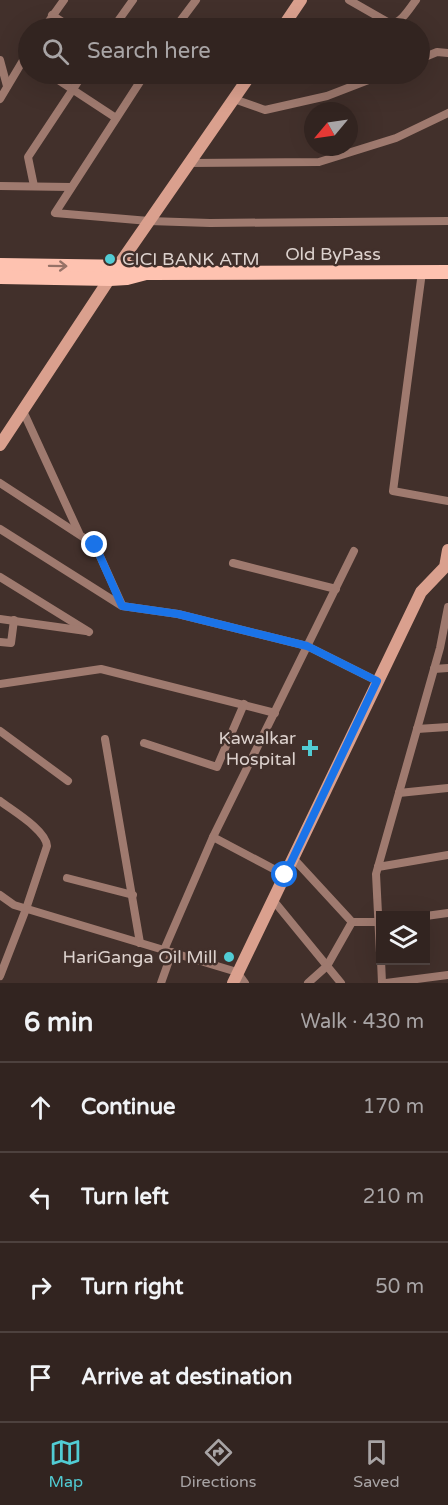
<!DOCTYPE html>
<meta charset="utf-8">
<style>
body{margin:0;font-family:"Varela Round",sans-serif;background:#3a2c29;color:#f1f3f6}
.controls{position:absolute;right:18px;bottom:18px;display:grid;overflow:hidden;border-radius:0px;box-shadow:0 6px 24px #0002}
.controls button{width:54px;height:54px;display:grid;place-items:center;padding:0;border:0;border-bottom:2px solid #4d413e;background:#322420;color:#f1f3f6;font:30px sans-serif}
.compass{position:absolute;left:304px;top:102px;width:54px;height:54px;border-radius:50%;background:#322420;box-shadow:0 6px 24px #0002;rotate:241deg}
.stop{position:absolute;width:18px;height:18px;margin:-14px;border:4px solid #1a73e8;border-radius:50%;background:#fff}
.stop.end{background:#1a73e8;border-color:#fff;box-shadow:0 2px 6px #0008}
.list{margin:0;padding:0;list-style:none}
h2{display:flex;justify-content:space-between;align-items:center;height:78px;margin:0;padding:0 24px;font-size:26px}
h2 small{font-size:20px;font-weight:400;color:#a8a4a5}
.list li{display:grid;grid-template-columns:39px 1fr auto;gap:18px;align-items:center;box-sizing:border-box;height:90px;padding:0 24px;border-top:2px solid #4d413e}
.list b{display:block;font-size:22px;white-space:nowrap}
.list em{font-size:20px;font-style:normal;color:#a8a4a5}
.icon{flex:none;width:33px;height:33px;fill:none;stroke:currentColor;stroke-width:2;stroke-linecap:round;stroke-linejoin:round}
.map{position:relative;flex:none;width:448px;height:983px;overflow:hidden}
.search{position:absolute;background:#322420;box-shadow:0 6px 24px #0002;left:18px;right:18px;top:18px;height:66px;display:flex;align-items:center;gap:15px;box-sizing:border-box;padding:0 21px;border-radius:33px;color:#a8a4a5;font-size:22px}
.sheet{height:438px;background:#322420}
nav{display:flex;justify-content:space-around;align-items:center;box-sizing:border-box;height:84px;border-top:2px solid #4d413e;background:#322420;font-size:16px;color:#a8a4a5}
nav a{display:grid;justify-items:center;gap:3px}
nav .on{color:#51ccd4}
.map>svg:first-child{display:block}
.lines{fill:none;stroke-linecap:round;stroke-linejoin:round}
.street{stroke:#9f7a6f;stroke-width:8}
.secondary{stroke:#daa08e;stroke-width:12}
.primary{stroke:#fec2b0;stroke-width:14}
.oneway{stroke:#977267}
.route{stroke:#1a73e8;stroke-width:8}
.poi-dot{fill:#51ccd4;stroke:#42302b;stroke-width:2}
.labels{text-anchor:middle;stroke-width:5;stroke-linejoin:round;paint-order:stroke}
.street-label{font-size:18px;fill:#ddd2ce;stroke:#42302b}
.poi-label{font-size:18px;fill:#ddd2ce;stroke:#42302b;text-anchor:end}
</style>
<div class="map">
<svg width="448" height="983" viewBox="0 0 448 983">
<rect width="100%" height="100%" fill="#42302b"/>
<g class="lines">
<g class="street">
<path d="M349,0L391,24C402,22 409,9 416,0"/>
<polyline points="52,15 72,28"/>
<polyline points="44,28 64,0"/>
<polyline points="113,28 133,0"/>
<polyline points="175,28 196,0"/>
<polyline points="420,59 437,52 448,53"/>
<polyline points="0,60 7,86"/>
<polyline points="49,74 116,118"/>
<polyline points="145,74 55,213 149,221 210,223 448,221"/>
<polyline points="234,74 246,81"/>
<polyline points="0,99 28,52"/>
<polyline points="234,99 265,110 327,96 384,74"/>
<polyline points="189,163 319,162 396,138 448,113"/>
<polyline points="0,186 71,187"/>
<polyline points="34,186 28,157 83,74"/>
<polyline points="422,272 393,491 448,501"/>
<polyline points="23,411 79,533"/>
<polyline points="0,483 95,545 122,605"/>
<polyline points="0,529 122,606 178,614 307,646 377,681"/>
<polyline points="233,563 336,589"/>
<polyline points="0,577 89,632"/>
<polyline points="0,619 86,631"/>
<polyline points="0,642 11,643 14,620"/>
<polyline points="434,669 448,668"/>
<polyline points="0,684 101,669 275,713"/>
<polyline points="417,729 448,727"/>
<polyline points="0,731 68,781"/>
<polyline points="105,739 140,943"/>
<polyline points="144,743 217,767 244,704"/>
<polyline points="399,793 448,788"/>
<path d="M0,801C13,811 46,830 47,846L26,909L0,976"/>
<polyline points="213,837 285,875"/>
<polyline points="293,858 352,922 380,922"/>
<polyline points="378,867 448,855"/>
<polyline points="67,878 133,895"/>
<polyline points="0,895 14,905 237,972 245,983"/>
<polyline points="273,900 341,983"/>
<polyline points="426,916 448,913"/>
<polyline points="164,950 213,837 354,551"/>
<polyline points="380,953 376,874 440,648 448,607"/>
<polyline points="381,960 382,983"/>
<polyline points="161,983 172,952"/>
<polyline points="308,983 327,966 352,922"/>
<polyline points="386,983 448,975"/>
</g>
<g class="secondary">
<polyline points="282,28 301,0"/>
<polyline points="0,445 118,266 251,74"/>
<polyline points="233,983 421,592 445,567 448,550"/>
</g>
<g class="primary">
<polyline points="0,265 134,267 146,273"/>
<polyline points="0,277 110,279 127,278 146,273 448,272"/>
</g>
</g>
<defs><path id="oneway-shaft" d="M-6 0H5M1.5-3L5.5 0L1.5 3" fill="none" stroke-width="1.6" stroke-linecap="round" stroke-linejoin="round" transform="scale(1.5)"/></defs>
<use class="oneway" href="#oneway-shaft" transform="translate(58 266) rotate(1)"/>
<g class="lines">
<polyline class="route" points="95,545 122,606 178,614 307,646 377,681 285,875"/>
</g>
<g class="poi-dot">
<circle cx="110" cy="259" r="6"/>
<path d="M307 739h6v6h6v6h-6v6h-6v-6h-6v-6h6z"/>
<circle cx="229" cy="957" r="6"/>
</g>
<g class="labels">
<g class="street-label">
<text x="333" y="260">Old ByPass</text>
</g>
<g class="poi-label">
<text x="122" y="265" text-anchor="start">CICI BANK ATM</text>
<text x="296" y="744">Kawalkar<tspan x="296" dy="21">Hospital</tspan></text>
<text x="217" y="963">HariGanga Oil Mill</text>
</g>
</g>
</svg>
<div class="controls">
<button><svg class="icon" aria-label="layers" viewBox="0 0 24 24"><path d="M12 4l9 5-9 5-9-5zM3 14l9 5 9-5"/></svg></button>
</div>
<svg class="compass" viewBox="-18 -18 36 36"><path d="M0-13l5 13h-10z" fill="#e53935"/><path d="M0 13l5-13h-10z" fill="#a8a4a5"/></svg>
<div class="stop" style="left:285px;top:875px"></div>
<div class="stop end" style="left:95px;top:545px"></div>
<div class="search"><svg class="icon" aria-label="search" viewBox="0 0 24 24"><circle cx="10" cy="10" r="6"/><path d="M15 15l6 6"/></svg>Search here</div>
</div>
<section class="sheet">
<h2>6 min<small>Walk · 430 m</small></h2>
<ul class="list">
<li><svg class="icon" aria-label="ahead" viewBox="0 0 24 24"><path d="M12 20V5M6 11l6-6 6 6"/></svg><div><b>Continue</b></div><em>170 m</em></li>
<li><svg class="icon" aria-label="left" viewBox="0 0 24 24"><path d="M17 20v-9H6M10 6l-5 5 5 5"/></svg><div><b>Turn left</b></div><em>210 m</em></li>
<li><svg class="icon" aria-label="right" viewBox="0 0 24 24"><path d="M7 20v-9h11M14 6l5 5-5 5"/></svg><div><b>Turn right</b></div><em>50 m</em></li>
<li><svg class="icon" aria-label="arrive" viewBox="0 0 24 24"><path d="M6 21V4h12l-3 4 3 4H6"/></svg><div><b>Arrive at destination</b></div></li>
</ul>
</section>
<nav>
<a class="on"><svg class="icon" aria-label="map" viewBox="0 0 24 24"><path d="M3 6l6-2 6 2 6-2v14l-6 2-6-2-6 2zM9 4v14M15 6v14"/></svg>Map</a>
<a><svg class="icon" aria-label="directions" viewBox="0 0 24 24"><path d="M12 3l9 9-9 9-9-9zM9 14v-3h6M13 9l2 2-2 2"/></svg>Directions</a>
<a><svg class="icon" aria-label="saved" viewBox="0 0 24 24"><path d="M7 4h10v16l-5-4-5 4z"/></svg>Saved</a>
</nav>
